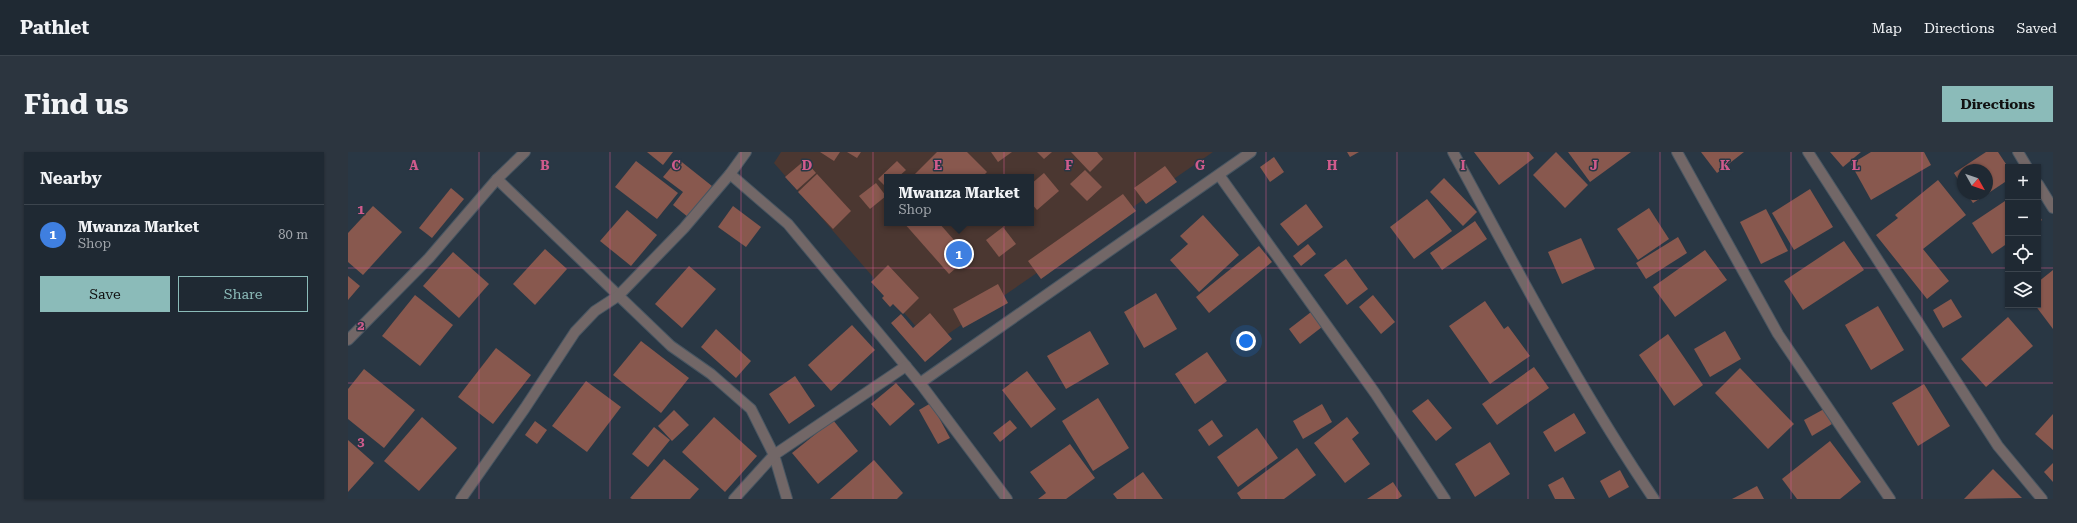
<!DOCTYPE html>
<meta charset="utf-8">
<style>
body{margin:0;font-family:"Roboto Serif",serif;background:#2c353f;color:#f1f3f6}
.controls{position:absolute;right:12px;top:12px;display:grid;overflow:hidden;border-radius:0px;box-shadow:0 1px 3px #0004}
.controls button{width:36px;height:36px;display:grid;place-items:center;padding:0;border:0;border-bottom:1px solid #3c454e;background:#1f2933;color:#f1f3f6;font:20px sans-serif}
.compass{position:absolute;left:1609px;top:12px;width:36px;height:36px;border-radius:50%;background:#1f2933;box-shadow:0 1px 3px #0004;rotate:130deg}
.you{position:absolute;left:898px;top:189px;width:14px;height:14px;margin:-10px;border:3px solid #fff;border-radius:50%;background:#1a73e8;box-shadow:0 0 0 6px #1a73e833}
.badge{display:grid;place-items:center;width:26px;height:26px;border-radius:50%;background:#8bbbb9;color:#fff;font-size:13px;font-weight:700}
.pin{position:absolute;translate:-50% -50%;border:2px solid #fff;box-shadow:0 1px 4px #0006}
.popup{position:absolute;left:536px;top:22px;width:150px;height:52px;box-sizing:border-box;display:grid;place-content:center;border-radius:0px;background:#1f2933;filter:drop-shadow(0 1px 3px #0005);font-size:13px;white-space:nowrap;color:#a1a6ac}
.popup b{font-size:15px;color:#f1f3f6}
.popup::after{content:'';position:absolute;left:50%;top:100%;margin-left:-8px;border:8px solid transparent;border-top-color:#1f2933}
.list{margin:0;padding:0;list-style:none}
h2{display:flex;justify-content:space-between;align-items:center;height:52px;margin:0;padding:0 16px;font-size:17px}
h2 small{font-size:13px;font-weight:400;color:#a1a6ac}
.list li{display:grid;grid-template-columns:26px 1fr auto;gap:12px;align-items:center;box-sizing:border-box;height:60px;padding:0 16px;border-top:1px solid #3c454e}
.list b{display:block;font-size:15px;white-space:nowrap}
.list p{margin:0;font-size:13px;white-space:nowrap;color:#a1a6ac}
.list em{font-size:13px;font-style:normal;color:#a1a6ac}
.actions{display:flex;gap:8px;padding:12px 16px}
.actions a{flex:1;padding:9px 0;border:1px solid #8bbbb9;border-radius:0px;text-align:center;font-size:14px;color:#8bbbb9}
.actions .main{background:#8bbbb9;color:#111}
.icon{flex:none;width:22px;height:22px;fill:none;stroke:currentColor;stroke-width:2;stroke-linecap:round;stroke-linejoin:round}
.map{position:relative;flex:none;width:1705px;height:347px;overflow:hidden;border-radius:0px}
header{display:flex;align-items:center;gap:24px;box-sizing:border-box;height:56px;padding:0 20px;background:#1f2933;border-bottom:1px solid #3c454e}
header strong{font-size:19px}
nav{display:flex;gap:22px;margin-inline-start:auto;font-size:14px}
.intro{display:flex;align-items:center;justify-content:space-between;box-sizing:border-box;height:96px;padding:0 24px}
h1{margin:0;font-size:28px}
.button{padding:10px 18px;border-radius:0px;background:#8bbbb9;color:#111;font-size:14px;font-weight:700}
main{display:flex;gap:24px;padding:0 24px}
aside{flex:1;background:#1f2933;border-radius:0px;box-shadow:0 1px 3px #0004}
.map>svg:first-child{display:block}
.commercial{fill:#4b3731;fill-rule:evenodd}
.building{fill:#88584e}
.lines{fill:none;stroke-linecap:round;stroke-linejoin:round}
.street-casing{stroke:#485662;stroke-width:12}
.street{stroke:#726767;stroke-width:10}
.grid{fill:none;stroke:#cf5b8c;stroke-width:1;stroke-opacity:0.55}
.grid-label{font-size:13px;text-anchor:middle;font-weight:bold;fill:#cf5b8c;stroke:#293744;stroke-width:3;stroke-linejoin:round;paint-order:stroke}
</style>
<header>
<strong>Pathlet</strong>
<nav><a>Map</a><a>Directions</a><a>Saved</a></nav>
</header>
<div class="intro"><h1>Find us</h1><a class="button">Directions</a></div>
<main>
<aside>
<h2>Nearby<small></small></h2>
<ul class="list">
<li><span class="badge" style="background:#3f7fe0">1</span><div><b>Mwanza Market</b><p>Shop</p></div><em>80 m</em></li>
</ul>
<div class="actions"><a class="main">Save</a><a>Share</a></div>
</aside>
<div class="map">
<svg width="1705" height="347" viewBox="0 0 1705 347">
<rect width="100%" height="100%" fill="#293744"/>
<path class="commercial" d="M433,0H865L584,193L426,11ZM539,25H683V71H539Z"/>
<g class="building">
<polygon points="299,0 325,0 315,13"/>
<polygon points="472,0 492,0 486,9"/>
<polygon points="499,0 513,0 509,6"/>
<polygon points="589,0 619,0 639,20 634,25 568,25 566,23"/>
<polygon points="643,0 664,0 650,10"/>
<polygon points="689,0 704,0 696,7"/>
<polygon points="723,0 749,0 755,7 742,20"/>
<polygon points="999,0 1011,0 1002,5"/>
<polygon points="1126,0 1181,0 1186,6 1151,33"/>
<polygon points="1208,0 1240,33 1217,56 1185,23"/>
<polygon points="1220,0 1283,0 1242,30"/>
<polygon points="1353,0 1396,0 1369,21"/>
<polygon points="1482,0 1513,0 1495,15"/>
<polygon points="1523,0 1576,0 1583,13 1523,48 1503,12"/>
<polygon points="1638,0 1650,0 1660,15 1660,28 1639,42 1639,18 1615,18 1615,35 1606,21"/>
<polygon points="926,5 936,20 922,30 912,15"/>
<polygon points="330,7 364,34 340,65 325,53 335,40 315,25"/>
<polygon points="457,8 468,21 449,38 437,25"/>
<polygon points="288,9 330,41 309,67 267,35"/>
<polygon points="549,9 558,18 550,25 539,25 539,36 530,27"/>
<polygon points="817,14 829,30 798,52 786,36"/>
<polygon points="737,18 754,35 739,49 722,32"/>
<polygon points="696,21 711,39 689,58 683,51 683,32"/>
<polygon points="469,22 503,59 485,77 450,40"/>
<polygon points="1096,26 1129,60 1115,74 1082,40"/>
<polygon points="1590,28 1618,63 1575,97 1601,129 1579,147 1528,83 1550,66 1547,63"/>
<polygon points="528,31 538,44 522,57 511,44"/>
<polygon points="103,36 116,47 84,86 71,76"/>
<polygon points="1462,37 1485,75 1446,98 1424,61"/>
<polygon points="775,42 788,59 693,127 680,109"/>
<polygon points="1619,42 1639,42 1625,51"/>
<polygon points="1079,47 1104,79 1066,107 1042,75"/>
<polygon points="1660,47 1660,91 1644,102 1624,71"/>
<polygon points="958,52 975,75 950,94 932,72"/>
<polygon points="25,54 54,80 15,123 0,110 0,81"/>
<polygon points="385,54 413,75 398,95 370,75"/>
<polygon points="1301,56 1321,87 1290,108 1269,77"/>
<polygon points="1418,57 1440,99 1413,112 1392,70"/>
<polygon points="279,58 309,83 283,114 252,89"/>
<polygon points="1690,62 1694,68 1690,71"/>
<polygon points="855,63 891,103 851,140 822,108 840,92 832,84"/>
<polygon points="1127,69 1139,87 1094,118 1082,101"/>
<polygon points="556,71 591,71 621,105 601,122"/>
<polygon points="655,75 668,92 651,105 638,88"/>
<polygon points="1330,85 1339,101 1298,127 1288,111"/>
<polygon points="1233,86 1247,117 1214,132 1200,100"/>
<polygon points="1496,89 1516,118 1455,158 1436,129"/>
<polygon points="960,92 968,102 953,114 945,104"/>
<polygon points="911,94 924,110 861,161 848,145"/>
<polygon points="197,97 219,117 187,153 165,132"/>
<polygon points="1357,98 1379,128 1327,165 1305,135"/>
<polygon points="105,100 141,132 111,166 75,134"/>
<polygon points="998,107 1020,137 999,153 976,123"/>
<polygon points="540,113 571,146 555,162 545,152 542,155 534,146 536,144 523,130"/>
<polygon points="341,114 368,137 334,176 307,152"/>
<polygon points="1705,118 1705,177 1687,153 1690,153 1690,130"/>
<polygon points="0,124 12,134 0,148"/>
<polygon points="650,132 660,151 615,176 605,157"/>
<polygon points="808,141 829,177 796,196 776,160"/>
<polygon points="67,143 105,173 72,214 34,184"/>
<polygon points="1025,143 1047,170 1033,182 1011,155"/>
<polygon points="1603,147 1614,165 1595,176 1585,158"/>
<polygon points="1137,149 1156,177 1160,174 1182,204 1142,232 1101,174"/>
<polygon points="1530,154 1556,198 1523,218 1497,173"/>
<polygon points="963,160 974,175 952,192 941,177"/>
<polygon points="582,161 604,187 577,210 543,171 553,162 565,176"/>
<polygon points="1660,165 1685,194 1638,235 1613,207"/>
<polygon points="504,173 527,198 483,239 460,213"/>
<polygon points="368,177 403,209 388,226 353,195"/>
<polygon points="742,179 761,212 718,237 699,204"/>
<polygon points="1377,179 1393,207 1362,225 1346,197"/>
<polygon points="1320,182 1355,233 1326,254 1291,203"/>
<polygon points="293,189 341,226 313,261 265,223"/>
<polygon points="148,196 183,223 145,272 110,245"/>
<polygon points="859,200 879,229 847,252 827,222"/>
<polygon points="1186,215 1201,236 1149,273 1134,252"/>
<polygon points="1392,216 1446,272 1420,297 1367,241"/>
<polygon points="16,217 67,258 36,296 0,267 0,237"/>
<polygon points="679,219 708,257 683,276 654,238"/>
<polygon points="447,224 467,254 441,272 421,242"/>
<polygon points="238,229 273,255 239,300 204,274"/>
<polygon points="548,231 567,252 542,274 523,252"/>
<polygon points="1576,232 1602,274 1570,294 1544,251"/>
<polygon points="750,246 781,296 745,319 714,269"/>
<polygon points="1080,247 1104,276 1088,289 1064,259"/>
<polygon points="583,251 602,286 590,292 571,258"/>
<polygon points="974,252 984,270 955,287 945,269"/>
<polygon points="1476,257 1484,272 1464,284 1456,268"/>
<polygon points="326,258 341,273 324,289 310,274"/>
<polygon points="1226,261 1238,281 1207,300 1195,280"/>
<polygon points="1705,262 1705,298 1687,282"/>
<polygon points="74,265 109,296 71,339 36,309"/>
<polygon points="366,265 409,304 377,340 334,300"/>
<polygon points="999,265 1011,281 1004,287 1022,312 997,331 966,291"/>
<polygon points="485,268 510,299 470,332 444,301"/>
<polygon points="662,268 669,276 652,290 645,281"/>
<polygon points="864,268 875,284 861,294 850,278"/>
<polygon points="187,269 199,278 189,292 177,283"/>
<polygon points="306,275 322,288 300,315 284,302"/>
<polygon points="909,276 930,306 890,335 869,305"/>
<polygon points="0,288 26,311 0,340"/>
<polygon points="1482,289 1513,330 1492,347 1449,347 1434,327"/>
<polygon points="1142,290 1162,322 1127,345 1107,312"/>
<polygon points="722,292 747,326 718,347 690,347 698,341 682,320"/>
<polygon points="949,296 968,323 936,347 893,347 889,341"/>
<polygon points="316,307 351,337 342,347 284,347 282,346"/>
<polygon points="526,308 555,341 549,347 482,347"/>
<polygon points="1705,311 1705,330 1696,320"/>
<polygon points="1645,317 1674,346 1616,347"/>
<polygon points="1272,318 1281,335 1261,346 1252,329"/>
<polygon points="795,320 815,347 769,347 765,342"/>
<polygon points="1215,325 1227,347 1207,347 1200,333"/>
<polygon points="1045,330 1054,344 1050,347 1019,347"/>
<polygon points="1409,334 1416,347 1384,347"/>
</g>
<g class="lines">
<g class="street-casing">
<g id="street">
<path d="M1105,0C1169,117 1231,237 1306,347"/>
<polyline points="1329,0 1430,182 1542,347"/>
<polyline points="1460,0 1650,294 1694,347"/>
<polyline points="1670,0 1679,15"/>
<polyline points="382,22 440,72 572,231 659,347"/>
<polyline points="871,23 1027,241 1097,347"/>
<polyline points="149,27 323,194 363,222 403,257 426,303 439,347"/>
<polyline points="1690,32 1705,56"/>
<polyline points="0,188 81,106 149,27 177,0"/>
<polyline points="572,231 903,0"/>
<polyline points="113,347 177,256 227,180 247,159 270,144 336,76 382,22 398,0"/>
<polyline points="386,347 426,303 558,214"/>
</g>
</g>
<use href="#street" class="street"/>
</g>
<path class="grid" d="M131,0V347M262,0V347M393,0V347M525,0V347M656,0V347M787,0V347M918,0V347M1049,0V347M1180,0V347M1312,0V347M1443,0V347M1574,0V347M0,116H1660M1690,116H1705M0,231H1705"/>
<g class="grid-label">
<text x="66" y="18">A</text>
<text x="197" y="18">B</text>
<text x="328" y="18">C</text>
<text x="459" y="18">D</text>
<text x="590" y="18">E</text>
<text x="721" y="18">F</text>
<text x="852" y="18">G</text>
<text x="984" y="18">H</text>
<text x="1115" y="18">I</text>
<text x="1246" y="18">J</text>
<text x="1377" y="18">K</text>
<text x="1508" y="18">L</text>
<text x="13" y="62">1</text>
<text x="13" y="178">2</text>
<text x="13" y="294">3</text>
</g>
</svg>
<div class="controls">
<button>+</button>
<button>−</button>
<button><svg class="icon" aria-label="locate" viewBox="0 0 24 24"><circle cx="12" cy="12" r="6"/><path d="M12 2v4M12 18v4M2 12h4M18 12h4"/></svg></button>
<button><svg class="icon" aria-label="layers" viewBox="0 0 24 24"><path d="M12 4l9 5-9 5-9-5zM3 14l9 5 9-5"/></svg></button>
</div>
<svg class="compass" viewBox="-18 -18 36 36"><path d="M0-13l5 13h-10z" fill="#e53935"/><path d="M0 13l5-13h-10z" fill="#a1a6ac"/></svg>
<div class="you"></div>
<div class="pin badge" style="left:611px;top:102px;background:#3f7fe0">1</div>
<div class="popup"><b>Mwanza Market</b>Shop</div>
</div>
</main>
